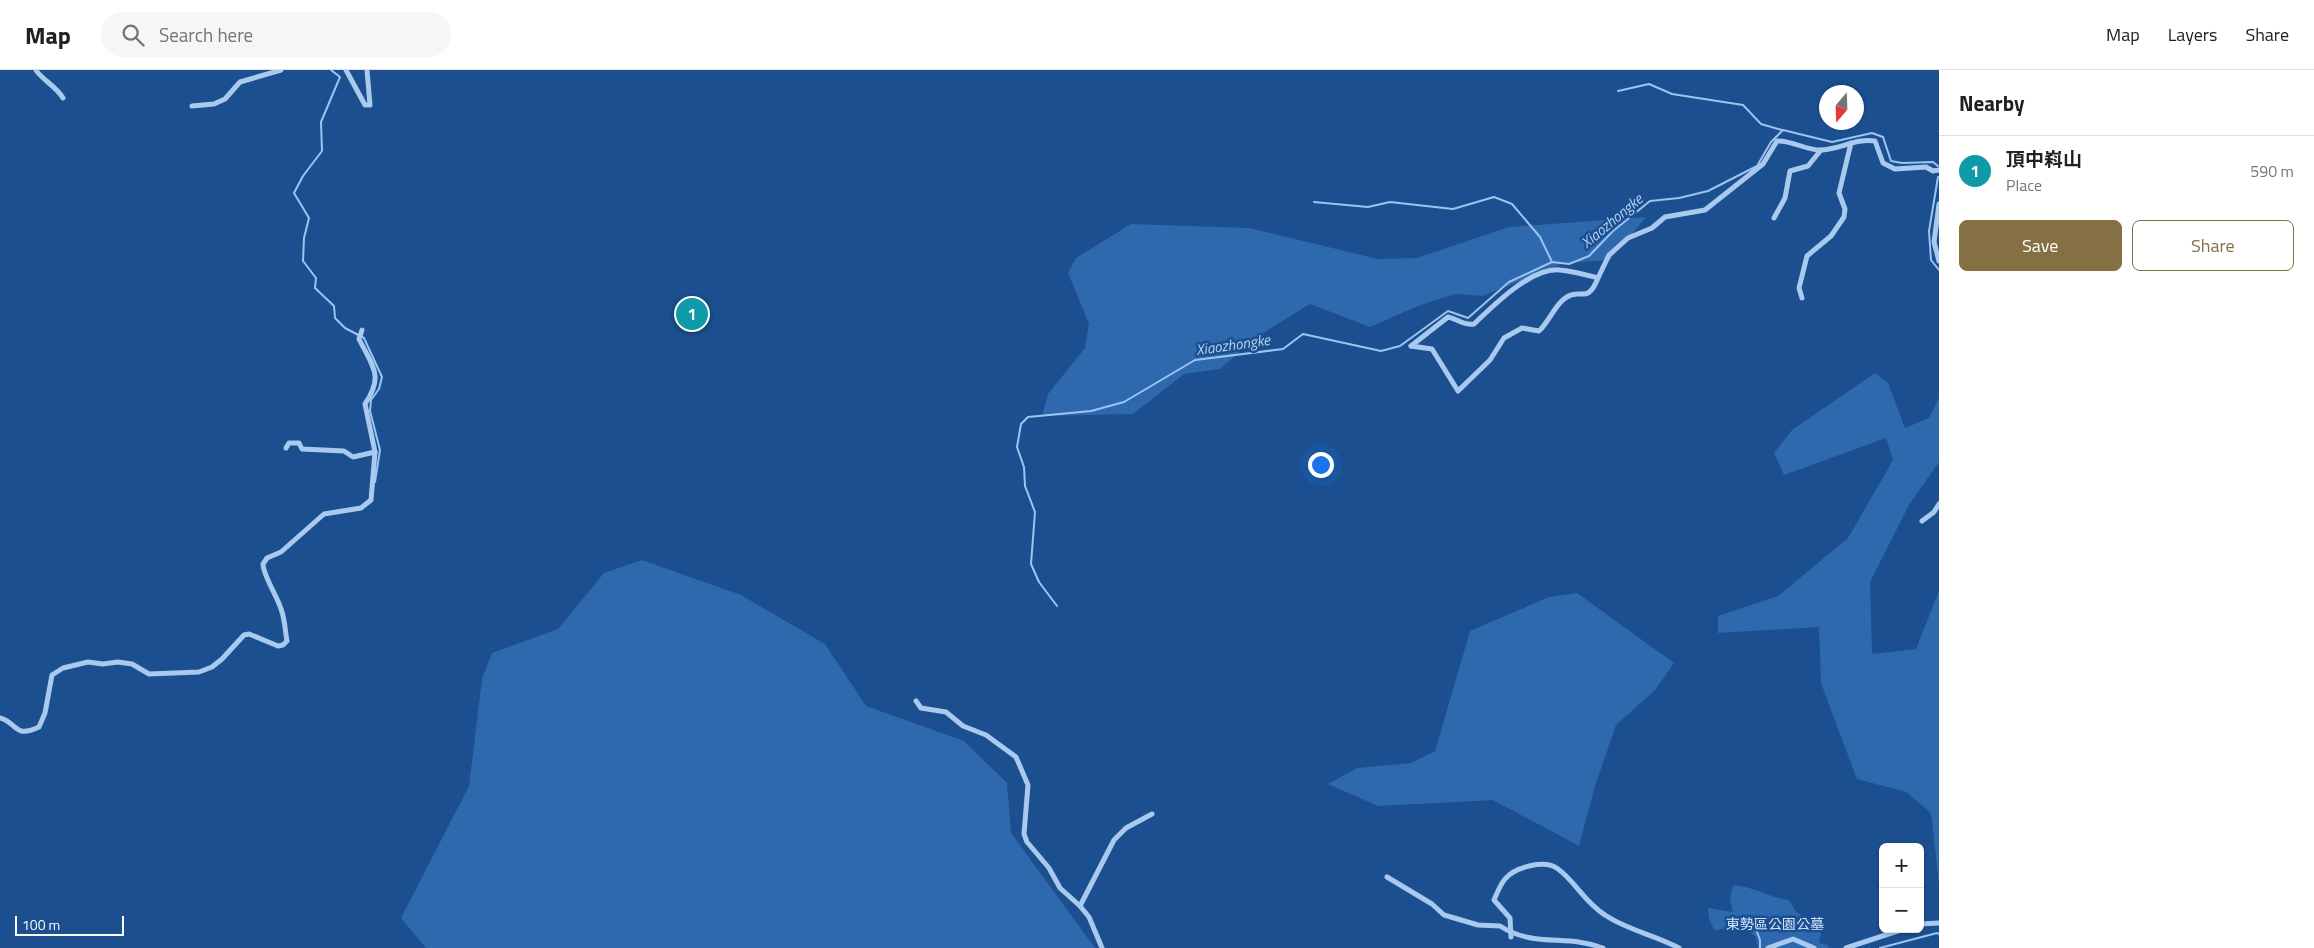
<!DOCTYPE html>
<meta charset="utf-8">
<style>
body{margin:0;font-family:"Titillium Web","Noto Sans TC",sans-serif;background:#f6f6f6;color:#202124}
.controls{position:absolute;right:15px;bottom:15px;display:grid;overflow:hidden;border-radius:8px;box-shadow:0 1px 4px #0004}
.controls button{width:45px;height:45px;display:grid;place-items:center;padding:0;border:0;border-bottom:1px solid #e0e0e0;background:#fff;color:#202124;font:25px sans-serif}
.compass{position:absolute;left:1819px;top:15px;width:45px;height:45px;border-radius:50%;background:#fff;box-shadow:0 1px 4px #0004;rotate:199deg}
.scale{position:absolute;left:15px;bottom:12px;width:109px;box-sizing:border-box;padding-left:5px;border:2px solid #fff;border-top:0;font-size:14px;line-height:18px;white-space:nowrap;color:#fff;-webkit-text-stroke:4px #1b4f8f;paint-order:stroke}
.you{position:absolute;left:1320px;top:394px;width:18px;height:18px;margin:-12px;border:4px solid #fff;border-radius:50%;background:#1a73e8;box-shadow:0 0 0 8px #1a73e833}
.badge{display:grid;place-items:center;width:32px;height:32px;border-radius:50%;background:#847042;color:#fff;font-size:16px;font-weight:700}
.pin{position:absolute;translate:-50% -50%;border:2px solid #fff;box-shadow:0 1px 5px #0006}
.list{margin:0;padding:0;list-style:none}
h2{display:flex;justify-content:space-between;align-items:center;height:65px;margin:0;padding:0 20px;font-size:21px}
h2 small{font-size:16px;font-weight:400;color:#757577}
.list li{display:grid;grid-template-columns:32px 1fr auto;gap:15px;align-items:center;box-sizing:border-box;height:70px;padding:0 20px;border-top:1px solid #e0e0e0}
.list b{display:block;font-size:19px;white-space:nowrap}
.list p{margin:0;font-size:16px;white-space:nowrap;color:#757577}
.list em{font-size:16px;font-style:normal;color:#757577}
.actions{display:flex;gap:10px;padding:15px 20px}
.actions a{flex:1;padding:11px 0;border:1px solid #847042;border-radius:8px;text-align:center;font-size:18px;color:#847042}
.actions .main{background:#847042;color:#fff}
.icon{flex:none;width:28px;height:28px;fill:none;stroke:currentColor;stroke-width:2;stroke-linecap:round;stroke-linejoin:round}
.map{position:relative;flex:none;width:1939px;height:878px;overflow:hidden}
header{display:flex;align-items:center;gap:30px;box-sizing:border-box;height:70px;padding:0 25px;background:#fff;border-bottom:1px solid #e0e0e0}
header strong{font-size:24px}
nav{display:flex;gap:28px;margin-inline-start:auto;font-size:18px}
.search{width:350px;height:45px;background:#f6f6f6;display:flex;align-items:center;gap:12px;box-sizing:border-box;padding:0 18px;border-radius:28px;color:#757577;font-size:19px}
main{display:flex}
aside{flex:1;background:#fff}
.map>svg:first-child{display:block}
.green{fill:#2e69ad}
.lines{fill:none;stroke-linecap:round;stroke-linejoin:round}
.stream{stroke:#9cc4f0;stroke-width:2}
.minor{stroke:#a9c9ee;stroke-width:5}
.labels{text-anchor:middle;stroke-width:5;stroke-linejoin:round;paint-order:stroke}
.park-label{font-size:14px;fill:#cfe3fa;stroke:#1b4f8f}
.water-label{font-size:15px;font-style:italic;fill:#b5d3f5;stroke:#1b4f8f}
</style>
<header>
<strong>Map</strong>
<div class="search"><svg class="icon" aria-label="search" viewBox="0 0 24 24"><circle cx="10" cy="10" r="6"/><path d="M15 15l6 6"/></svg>Search here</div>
<nav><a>Map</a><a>Layers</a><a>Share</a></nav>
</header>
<main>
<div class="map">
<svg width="1939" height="878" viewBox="0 0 1939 878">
<rect width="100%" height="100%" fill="#1b4f8f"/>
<g class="green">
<polygon points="1646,147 1610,190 1564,193 1483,226 1455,224 1418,236 1370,257 1310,234 1255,268 1220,299 1184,304 1133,344 1042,346 1048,324 1085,278 1089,254 1068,203 1076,188 1131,154 1249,158 1378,189 1417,188 1509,157"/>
<polygon points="1875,303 1888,313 1905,358 1929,348 1939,328 1939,392 1909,435 1870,512 1872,584 1916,579 1939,521 1939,813 1931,743 1906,722 1857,709 1821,613 1819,557 1718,563 1718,546 1778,526 1848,468 1893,390 1886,368 1784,405 1774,383 1792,360"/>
<polygon points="642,490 741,525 825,574 866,636 964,671 1007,713 1011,763 1095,878 426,878 401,848 469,716 482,609 492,583 558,559 604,503"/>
<polygon points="1577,523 1674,593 1655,620 1616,655 1595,716 1579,776 1493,730 1378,736 1328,714 1357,698 1411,693 1435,681 1470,561 1549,527"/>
<path d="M1733,815C1756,817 1767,827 1789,830L1796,842L1822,857L1819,873L1828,875V878H1758L1756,867L1744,857L1714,860L1709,848L1708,838L1733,842L1730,829Z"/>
</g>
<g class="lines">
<g class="stream">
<polyline points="331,0 340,7 321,52 322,81 303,106 294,123 309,148 304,168 303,191 316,208 315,218 334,236 335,248 345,258 364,268 382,307 379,319 371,330 370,341 380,380 375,412"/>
<polyline points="1618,21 1649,14 1672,24 1743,35 1761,54 1782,60"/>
<polyline points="1938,107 1929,161 1931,190 1939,200"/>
<polyline points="1314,132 1368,137 1390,132 1453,139 1494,127 1512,134 1540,167 1552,192"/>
<polyline points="1057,536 1039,512 1031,494 1035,442 1025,416 1024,397 1017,377 1021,354 1028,347 1091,341 1124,332 1195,290 1283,279 1303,264 1381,281 1400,276 1448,241 1468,248 1509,212 1552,192 1569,194 1589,186 1613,161 1650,131 1679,128 1708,121 1757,96 1771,72 1783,60 1832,72 1872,63 1883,67 1891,91 1902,93 1933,92 1938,96"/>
<polyline points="1729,856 1754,854 1760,870 1760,878"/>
<polyline points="1880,878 1937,863 1939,864"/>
</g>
<g class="minor">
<path d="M36,0C40,8 57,17 63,28"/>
<polyline points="346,0 365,35 370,35 367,0"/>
<polyline points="192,36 214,34 225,29 240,12 281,0"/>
<polyline points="1939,134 1934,172 1939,191"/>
<polyline points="1774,148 1785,128 1790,101 1808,96 1821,80"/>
<polyline points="1802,228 1799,218 1807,186 1831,166 1844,147 1845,139 1839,123 1851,73"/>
<path d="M1411,276L1448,247C1458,249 1464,256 1474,254C1493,236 1531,197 1560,200C1573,201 1586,205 1598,208L1609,185L1628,168L1652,158L1665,147L1705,140L1763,94L1777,71C1792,70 1807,81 1822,80C1841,79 1856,68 1875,71L1883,93L1895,99L1926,97L1933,101L1939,100"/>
<path d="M1411,276L1432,279L1458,321L1490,290L1504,268L1522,258L1539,261C1549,252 1553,238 1564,229C1580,216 1587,236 1598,208"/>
<polyline points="286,378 289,373 299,373 302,379 344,381 353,387 375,382"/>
<polyline points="1922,451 1934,442 1939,434"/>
<polyline points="916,631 921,638 946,642 963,656 986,665 1016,687 1028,715 1024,764 1027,772 1049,798 1060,818 1080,836 1089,847 1102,878"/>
<path d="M0,648C18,653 14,669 39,657L45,643L52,605L63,598L88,592L103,594L118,592L132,594L149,604L199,602L212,597L222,589L244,565L249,564L278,576L283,575L287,571C285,561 285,549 281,539C277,526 263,505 263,494L267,488L281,482L324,444L361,438L371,430L375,382L365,334C384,306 373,297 359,269L362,260"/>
<path d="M1387,807L1432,834L1444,845L1478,855L1500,856C1534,878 1567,864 1603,878"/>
<polyline points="1080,836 1114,770 1126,758 1152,744"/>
<polyline points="1920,854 1939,853"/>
<path d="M1511,867L1510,848L1494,830C1497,823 1500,815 1505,809C1515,797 1545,789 1558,799C1574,810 1585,833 1605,845C1627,860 1655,865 1679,878"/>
<polyline points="1768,878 1793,869 1814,878"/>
<polyline points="1846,878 1904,859"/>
</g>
</g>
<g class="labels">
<g class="park-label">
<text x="1775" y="859">東勢區公園公墓</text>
</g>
<g class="water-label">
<text transform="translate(1612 151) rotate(-40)" y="5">Xiaozhongke</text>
<text transform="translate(1233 275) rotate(-8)" y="5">Xiaozhongke</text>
</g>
</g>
</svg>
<div class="controls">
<button>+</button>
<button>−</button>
</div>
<svg class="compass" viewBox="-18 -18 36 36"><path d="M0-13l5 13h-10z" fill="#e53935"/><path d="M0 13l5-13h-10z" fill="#757577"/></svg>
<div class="scale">100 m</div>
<div class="you"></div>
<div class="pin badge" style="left:692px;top:244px;background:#0f9aa8">1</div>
</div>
<aside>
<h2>Nearby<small></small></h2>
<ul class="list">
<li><span class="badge" style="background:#0f9aa8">1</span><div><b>頂中嵙山</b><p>Place</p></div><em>590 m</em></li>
</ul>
<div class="actions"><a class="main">Save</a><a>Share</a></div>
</aside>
</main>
